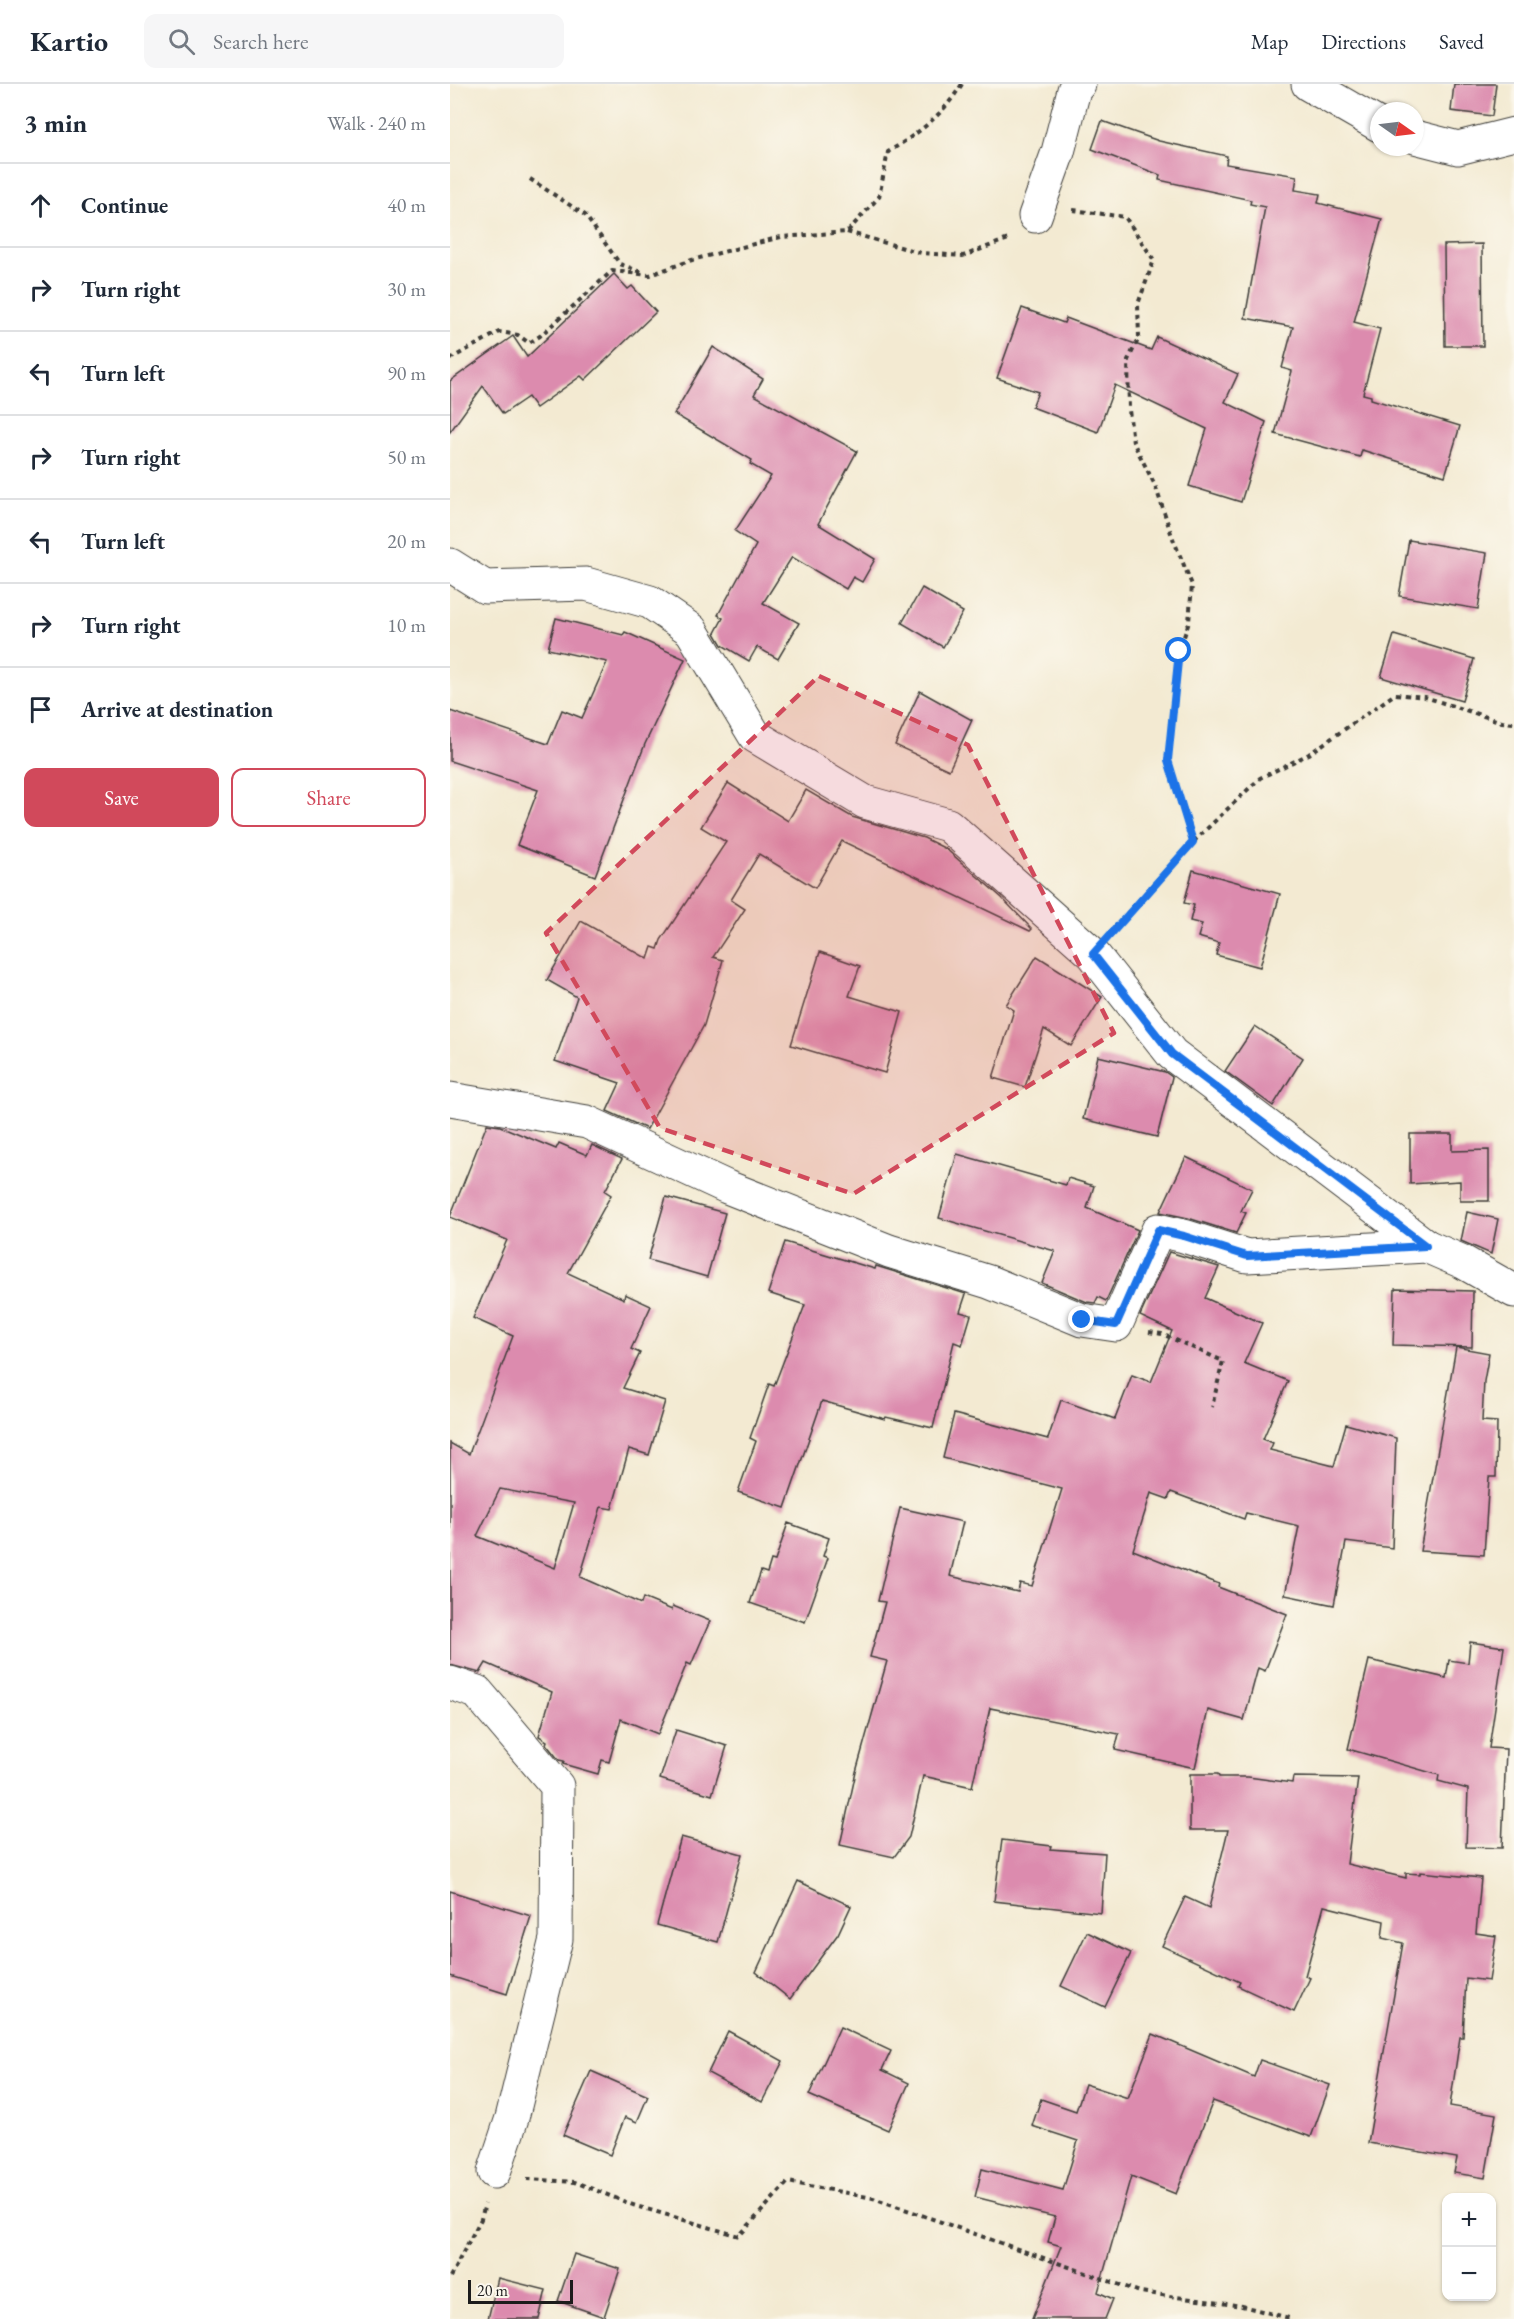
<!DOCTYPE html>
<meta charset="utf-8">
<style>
body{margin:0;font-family:"EB Garamond",serif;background:#f6f6f7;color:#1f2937}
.controls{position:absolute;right:18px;bottom:18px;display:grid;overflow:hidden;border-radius:12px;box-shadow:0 2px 4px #0004}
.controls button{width:54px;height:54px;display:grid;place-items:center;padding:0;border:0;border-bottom:2px solid #e0e1e3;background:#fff;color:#1f2937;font:30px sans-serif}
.compass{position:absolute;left:920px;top:18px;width:54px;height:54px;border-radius:50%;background:#fff;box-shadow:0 2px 4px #0004;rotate:104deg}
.scale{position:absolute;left:18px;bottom:15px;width:105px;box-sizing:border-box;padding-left:6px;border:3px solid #1c1c1c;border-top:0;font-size:16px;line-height:21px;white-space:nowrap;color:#1c1c1c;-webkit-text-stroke:4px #fbf7ec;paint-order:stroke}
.stop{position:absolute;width:18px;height:18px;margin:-14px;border:4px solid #1a73e8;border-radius:50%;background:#fff}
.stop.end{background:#1a73e8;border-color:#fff;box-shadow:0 2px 6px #0008}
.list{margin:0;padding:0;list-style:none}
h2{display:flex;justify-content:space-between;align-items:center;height:78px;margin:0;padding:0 24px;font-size:26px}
h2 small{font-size:20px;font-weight:400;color:#747a83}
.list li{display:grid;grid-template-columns:39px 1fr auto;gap:18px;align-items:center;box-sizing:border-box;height:84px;padding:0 24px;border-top:2px solid #e0e1e3}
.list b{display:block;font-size:22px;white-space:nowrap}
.list em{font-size:20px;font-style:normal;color:#747a83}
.actions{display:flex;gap:12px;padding:18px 24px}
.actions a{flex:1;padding:14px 0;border:2px solid #d1495b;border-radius:12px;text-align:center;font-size:21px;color:#d1495b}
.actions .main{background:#d1495b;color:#fff}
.icon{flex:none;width:33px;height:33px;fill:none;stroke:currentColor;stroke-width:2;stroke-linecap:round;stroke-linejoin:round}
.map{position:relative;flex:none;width:1064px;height:2235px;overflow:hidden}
header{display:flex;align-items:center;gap:36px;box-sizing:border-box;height:84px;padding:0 30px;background:#fff;border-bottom:2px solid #e0e1e3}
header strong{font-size:28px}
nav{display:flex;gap:33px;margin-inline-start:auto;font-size:21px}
.search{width:420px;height:54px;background:#f6f6f7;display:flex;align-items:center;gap:15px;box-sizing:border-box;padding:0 21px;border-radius:12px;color:#747a83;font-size:22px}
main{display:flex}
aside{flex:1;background:#fff}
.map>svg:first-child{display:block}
.building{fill:#dc8bae;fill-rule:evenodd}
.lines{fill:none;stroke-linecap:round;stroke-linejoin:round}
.minor-casing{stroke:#3c3b37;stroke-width:35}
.path{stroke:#3c3b37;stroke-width:4;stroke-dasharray:4.5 4.5;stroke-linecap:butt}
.minor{stroke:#fff;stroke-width:33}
.route{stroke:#1a73e8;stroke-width:8}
.marked{fill:#d1495b;fill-opacity:0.2;stroke:#d1495b;stroke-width:4.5;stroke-dasharray:12 8;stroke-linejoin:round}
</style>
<header>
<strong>Kartio</strong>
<div class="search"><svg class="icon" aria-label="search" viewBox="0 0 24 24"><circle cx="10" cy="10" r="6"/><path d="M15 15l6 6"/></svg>Search here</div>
<nav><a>Map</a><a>Directions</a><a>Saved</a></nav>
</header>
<main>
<aside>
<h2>3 min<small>Walk · 240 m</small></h2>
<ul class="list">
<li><svg class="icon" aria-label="ahead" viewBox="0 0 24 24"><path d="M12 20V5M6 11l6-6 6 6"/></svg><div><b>Continue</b></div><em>40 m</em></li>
<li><svg class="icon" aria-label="right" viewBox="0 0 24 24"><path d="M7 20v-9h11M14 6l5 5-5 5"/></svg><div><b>Turn right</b></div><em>30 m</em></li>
<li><svg class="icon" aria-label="left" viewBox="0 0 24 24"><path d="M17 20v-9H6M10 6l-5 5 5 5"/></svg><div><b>Turn left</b></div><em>90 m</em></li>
<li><svg class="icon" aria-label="right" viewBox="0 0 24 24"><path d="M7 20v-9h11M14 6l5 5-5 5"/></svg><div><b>Turn right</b></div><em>50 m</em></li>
<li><svg class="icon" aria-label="left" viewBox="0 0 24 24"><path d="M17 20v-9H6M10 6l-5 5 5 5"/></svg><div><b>Turn left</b></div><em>20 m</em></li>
<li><svg class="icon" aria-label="right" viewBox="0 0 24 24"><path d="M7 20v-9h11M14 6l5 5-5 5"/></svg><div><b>Turn right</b></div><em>10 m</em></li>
<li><svg class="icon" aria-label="arrive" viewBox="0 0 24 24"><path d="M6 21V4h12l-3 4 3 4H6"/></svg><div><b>Arrive at destination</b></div></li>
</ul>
<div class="actions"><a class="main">Save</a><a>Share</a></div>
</aside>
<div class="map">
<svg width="1064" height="2235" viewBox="0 0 1064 2235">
<rect width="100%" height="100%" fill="#fbf7ec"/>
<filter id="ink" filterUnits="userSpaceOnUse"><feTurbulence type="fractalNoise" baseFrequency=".0167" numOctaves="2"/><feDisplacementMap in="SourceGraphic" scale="12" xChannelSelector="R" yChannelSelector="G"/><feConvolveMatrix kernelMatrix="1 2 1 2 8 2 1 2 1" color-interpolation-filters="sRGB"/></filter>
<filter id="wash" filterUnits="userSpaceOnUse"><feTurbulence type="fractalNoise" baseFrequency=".008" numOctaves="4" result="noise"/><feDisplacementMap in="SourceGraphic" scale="24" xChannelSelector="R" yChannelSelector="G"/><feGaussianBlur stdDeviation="1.35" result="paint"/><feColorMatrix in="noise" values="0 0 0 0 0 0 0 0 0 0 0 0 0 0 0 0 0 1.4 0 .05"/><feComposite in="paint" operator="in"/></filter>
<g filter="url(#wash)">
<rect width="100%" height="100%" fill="#f3ead2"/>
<g id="blocks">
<g class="building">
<polygon points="1004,0 1046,0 1042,32 1001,27"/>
<polygon points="652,37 709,57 777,72 776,80 847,92 845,106 870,110 868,119 932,135 904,238 930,245 913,310 921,312 921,315 1010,342 995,392 912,366 910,373 825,350 842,287 832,284 843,243 795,234 815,123 800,120 801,116 709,96 710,91 642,65"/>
<polygon points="1032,160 1033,262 995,262 994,161"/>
<polygon points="164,190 178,205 182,202 206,228 135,296 131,292 86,324 78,313 53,330 33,302 0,348 0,297 63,252 77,273"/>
<polygon points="572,224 614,239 616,234 701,266 707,253 788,290 775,318 816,338 791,418 739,402 757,345 665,301 648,348 582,323 588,308 547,294"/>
<polygon points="263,263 313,295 304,311 407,367 368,440 425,475 412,498 403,493 396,505 342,473 313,519 349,539 328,575 307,563 299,577 272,561 265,549 273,534 268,531 306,461 285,447 321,392 300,380 302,376 224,330"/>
<polygon points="959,456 1037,469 1028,525 949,512"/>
<polygon points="472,504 513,528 493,563 452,539"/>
<polygon points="106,534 173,551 175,548 235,575 195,660 145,792 67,761 88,706 0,677 0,627 98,660 112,626 132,634 157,578 98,565"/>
<polygon points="944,551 1024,575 1012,617 931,593"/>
<polygon points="470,607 522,636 499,686 445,661"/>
<polygon points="278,699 338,737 356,706 402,733 474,754 496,765 552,814 582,845 580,847 392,757 365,804 309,770 281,816 295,825 263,873 273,876 254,941 197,1045 157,1027 170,999 105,977 127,913 97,896 131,837 198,875 202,863 208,865 211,856 276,758 251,743"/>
<polygon points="743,786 830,810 810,883 766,871 769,859 748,853 752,840 740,837 744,821 734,819"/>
<polygon points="370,868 410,882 399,912 452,928 435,989 341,961"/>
<polygon points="587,872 652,913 621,962 594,945 575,1003 543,994 564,926 556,921"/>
<polygon points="805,942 853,974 823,1022 775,987"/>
<polygon points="648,972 715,988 722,993 707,1053 633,1035"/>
<path d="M37,1040L50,1042L106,1065L109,1059L137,1071L142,1061L172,1075L155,1107L161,1111L118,1189L174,1215L175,1210L201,1222L181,1265L190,1269L173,1304L215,1317L199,1371L179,1365L162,1425L151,1423L130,1493L191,1520L193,1514L222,1526L223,1522L260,1537L241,1581L237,1579L208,1650L171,1635L159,1678L152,1676L148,1690L113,1680L114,1677L109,1676L96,1660L97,1657L89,1652L102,1608L36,1579L30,1589L0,1581V1359L19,1370L63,1252L23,1234L57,1156L0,1133ZM50,1405L124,1419L105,1484L27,1452Z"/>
<polygon points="960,1050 1002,1050 1002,1067 1039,1066 1039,1117 1010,1117 1010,1097 960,1100"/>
<polygon points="507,1070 616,1101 618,1094 644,1102 637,1124 688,1146 656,1217 648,1213 645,1219 637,1218 592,1199 605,1167 489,1134"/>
<polygon points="736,1073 802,1105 791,1127 796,1129 786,1149 738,1134 710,1128"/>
<polygon points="216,1113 275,1129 257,1193 198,1176"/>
<polygon points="1017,1128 1048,1135 1041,1170 1011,1157"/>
<polygon points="335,1158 425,1185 426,1182 516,1210 510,1228 521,1231 512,1261 504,1258 483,1344 436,1333 435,1335 372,1317 335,1424 288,1408 306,1357 300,1354 319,1300 324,1302 355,1221 318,1209"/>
<polygon points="719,1168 769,1183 755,1214 812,1239 794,1279 838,1297 813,1355 823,1359 820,1366 884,1382 896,1340 946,1354 942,1464 896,1458 884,1521 835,1511 849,1442 796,1429 794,1435 721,1408 718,1415 701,1409 683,1466 769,1500 768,1503 837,1530 815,1587 808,1584 794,1636 758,1626 745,1684 665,1666 669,1650 540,1624 522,1703 473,1692 459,1753 444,1773 390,1761 406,1688 437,1577 420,1573 435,1518 428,1517 450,1424 513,1438 500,1492 568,1508 570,1499 582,1502 612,1405 493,1374 504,1330 598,1355 611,1316 665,1335 682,1291 701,1298 722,1247 690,1232"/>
<polygon points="945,1205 1023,1207 1022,1263 943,1261"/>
<polygon points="1006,1263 1039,1269 1034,1297 1032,1337 1047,1338 1046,1393 1039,1393 1034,1471 970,1467"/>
<polygon points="338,1439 379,1454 373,1472 378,1474 355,1538 300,1519 311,1487 317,1489 321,1476 325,1477"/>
<polygon points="1020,1558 1054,1563 1039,1664 1056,1665 1052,1764 1016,1763 1018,1705 988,1697 989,1691 898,1665 919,1576 996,1594 999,1576 1018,1579"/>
<polygon points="226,1646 277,1662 262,1711 210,1695"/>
<polygon points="740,1690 768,1690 769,1693 798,1693 842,1699 843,1693 908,1694 897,1780 956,1794 956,1789 970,1790 970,1788 1031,1794 1026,1849 1046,1852 1039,1897 1016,1894 1013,1953 1010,1953 1000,2022 1046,2030 1035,2094 1004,2089 1007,2074 918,2059 953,1859 932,1854 934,1837 874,1822 855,1892 860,1894 844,1928 788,1902 790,1898 712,1862 735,1813 759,1824 778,1746 740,1746"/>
<polygon points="231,1753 292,1770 268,1858 207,1841"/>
<polygon points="552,1756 601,1762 600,1765 655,1769 651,1829 544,1817"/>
<polygon points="348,1797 401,1822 388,1850 340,1915 306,1888"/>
<polygon points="0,1807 81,1832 57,1910 0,1892"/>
<polygon points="637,1848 681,1869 655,1923 611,1902"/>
<polygon points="390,1943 441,1967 432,1986 459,1999 438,2046 359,2011"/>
<polygon points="278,1947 333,1977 312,2018 258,1989"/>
<polygon points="703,1950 804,1993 810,1976 880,2001 861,2053 763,2017 726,2110 681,2092 648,2208 663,2215 655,2235 582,2235 611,2162 598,2158 605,2133 525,2113 532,2085 613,2106 628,2057 582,2042 591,2015 626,2027 635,2000 678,2014"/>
<polygon points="141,1987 198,2012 187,2038 175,2033 160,2071 113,2051"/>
<polygon points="124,2170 170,2185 154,2233 108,2217"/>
<polygon points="48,2194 96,2206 89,2235 38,2235"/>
</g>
</g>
</g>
<g filter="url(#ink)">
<use href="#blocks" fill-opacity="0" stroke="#3c3b37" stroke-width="1.5"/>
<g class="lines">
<g class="minor-casing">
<g id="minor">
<polyline points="858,0 929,41"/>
<polyline points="965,53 1008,64 1064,50"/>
<polyline points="585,132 608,68 624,6 629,0"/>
<polyline points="0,481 35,503 136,500 200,518 241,546 305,652 415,718 498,741 643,870 722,970 976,1162"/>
<polyline points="0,1015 137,1038 277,1103 439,1167 539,1198 632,1236 666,1241 708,1146 734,1152 797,1172 976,1162 1013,1178 1064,1207"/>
<polyline points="0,1599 27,1608 107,1702 106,1855 62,2034 44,2088"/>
</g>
</g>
<g class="path">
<polyline points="80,95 135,131 170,180 194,189"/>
<polyline points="623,126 675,133 704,176 688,220 689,254 678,276 679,326 683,358 705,401 722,452 742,501 739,538 729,567 718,676 743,758"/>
<polyline points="397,148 471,169 513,172 561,154"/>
<path d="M0,275L49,248L68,251L79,259L90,252L162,187L200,191L242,176L331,153L397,148L429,113L438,68C470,48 492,32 512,0"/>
<polyline points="665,844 743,758 810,694 859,670 945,610 975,613 1052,638 1064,639"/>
<polyline points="699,1248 712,1250 773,1277 762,1323"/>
<polyline points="77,2095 125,2098 183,2121 289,2152 338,2098 423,2114 690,2208 792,2222 843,2235"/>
<polyline points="0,2193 31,2135 35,2120"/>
</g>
<use href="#minor" class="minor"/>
</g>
</g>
<g class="lines" filter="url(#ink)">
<polyline class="route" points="632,1236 666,1241 708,1146 734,1152 797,1172 976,1162 722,970 643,870 743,758 718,676 729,567"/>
</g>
<path class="marked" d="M369,592L518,661L664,949L403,1110L210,1044L96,849Z"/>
</svg>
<div class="controls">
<button>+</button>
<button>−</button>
</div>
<svg class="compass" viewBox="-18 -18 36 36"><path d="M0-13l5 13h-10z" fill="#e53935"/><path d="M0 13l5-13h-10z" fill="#747a83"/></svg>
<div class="scale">20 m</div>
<div class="stop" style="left:729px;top:567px"></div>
<div class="stop end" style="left:632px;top:1236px"></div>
</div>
</main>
